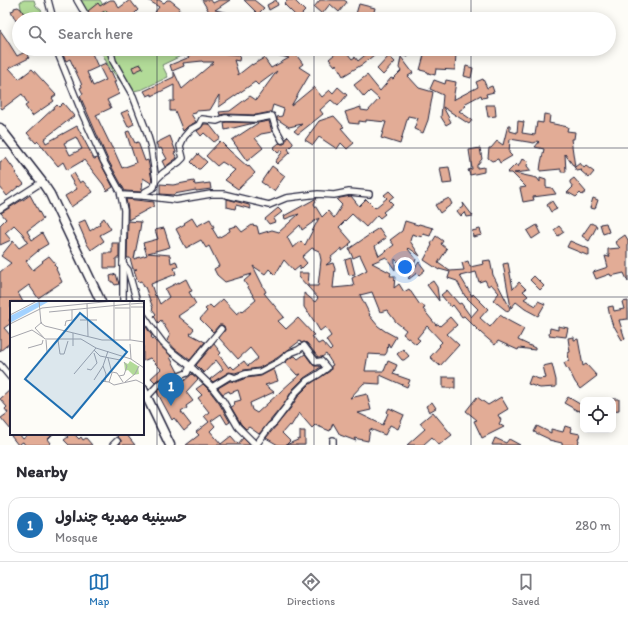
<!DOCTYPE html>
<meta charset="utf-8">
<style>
body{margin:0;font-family:Itim,"Playpen Sans Arabic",sans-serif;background:#f2f2f3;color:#2b2b33}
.controls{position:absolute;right:12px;bottom:12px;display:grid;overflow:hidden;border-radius:8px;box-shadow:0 2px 10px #0003}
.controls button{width:36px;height:36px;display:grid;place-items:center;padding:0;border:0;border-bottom:1px solid #e1e1e2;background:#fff;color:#2b2b33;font:20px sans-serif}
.you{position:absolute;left:405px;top:267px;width:14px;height:14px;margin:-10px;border:3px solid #fff;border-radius:50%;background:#1a73e8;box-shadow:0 0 0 6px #1a73e833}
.badge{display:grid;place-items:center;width:26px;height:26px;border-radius:50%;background:#1f6fb2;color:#fff;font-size:13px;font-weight:700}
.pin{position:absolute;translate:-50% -33px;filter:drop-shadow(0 1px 2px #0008)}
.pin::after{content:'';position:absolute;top:21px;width:14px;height:12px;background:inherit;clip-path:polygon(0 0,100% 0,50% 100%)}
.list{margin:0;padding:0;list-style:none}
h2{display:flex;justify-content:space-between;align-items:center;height:52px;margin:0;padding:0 16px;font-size:17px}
h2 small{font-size:13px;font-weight:400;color:#7c7c81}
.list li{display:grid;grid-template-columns:26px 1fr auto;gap:12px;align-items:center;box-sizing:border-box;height:56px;margin:0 8px 8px;padding:0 8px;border:1px solid #e1e1e2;border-radius:12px}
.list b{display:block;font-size:15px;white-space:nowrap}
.list p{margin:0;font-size:13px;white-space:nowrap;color:#7c7c81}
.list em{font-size:13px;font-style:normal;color:#7c7c81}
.icon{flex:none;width:22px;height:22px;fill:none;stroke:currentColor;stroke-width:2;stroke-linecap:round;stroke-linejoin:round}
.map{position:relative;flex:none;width:628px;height:445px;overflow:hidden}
.search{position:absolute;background:#fff;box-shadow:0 2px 10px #0003;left:12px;right:12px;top:12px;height:44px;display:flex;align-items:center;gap:10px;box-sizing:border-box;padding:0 14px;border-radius:22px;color:#7c7c81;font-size:15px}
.sheet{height:116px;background:#fff}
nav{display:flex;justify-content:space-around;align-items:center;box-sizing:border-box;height:56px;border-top:1px solid #e1e1e2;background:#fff;font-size:11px;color:#7c7c81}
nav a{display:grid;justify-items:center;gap:2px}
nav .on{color:#1f6fb2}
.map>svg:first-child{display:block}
.green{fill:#b2db98;stroke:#6a7e6a}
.building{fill:#e2ac96;stroke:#22223b;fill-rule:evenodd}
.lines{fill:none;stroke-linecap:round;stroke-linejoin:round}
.minor-casing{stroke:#22223b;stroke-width:8}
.secondary-casing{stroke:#22223b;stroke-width:11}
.minor{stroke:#fdfcf7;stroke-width:5.5}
.secondary{stroke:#fdfcf7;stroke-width:8}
.grid{fill:none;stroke:#22223b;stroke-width:1;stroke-opacity:0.55}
.inset-road{fill:none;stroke:#a5a5ac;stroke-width:1}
.view{fill:#1f6fb2;fill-opacity:0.15;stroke:#1f6fb2;stroke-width:2}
.inset-edge{fill:none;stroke:#22223b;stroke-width:2}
</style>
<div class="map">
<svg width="628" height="445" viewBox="0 0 628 445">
<rect width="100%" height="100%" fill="#fdfcf7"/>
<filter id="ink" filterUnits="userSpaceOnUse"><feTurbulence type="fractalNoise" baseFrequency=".025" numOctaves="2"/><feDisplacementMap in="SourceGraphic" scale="8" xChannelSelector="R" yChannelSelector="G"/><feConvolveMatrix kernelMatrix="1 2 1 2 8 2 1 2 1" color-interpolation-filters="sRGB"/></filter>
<g filter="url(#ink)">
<g class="green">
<polygon points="24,0 34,0 36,6 41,10 46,19 34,19 34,17 29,12 27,13 23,13 21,8 20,2"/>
<polygon points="77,0 100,0 111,19 84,19 79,9"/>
<polygon points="100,49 112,49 114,52 120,49 178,49 183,55 162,65 168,77 143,89 129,92 109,67"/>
</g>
<g class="building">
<polygon points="110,0 114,0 119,8 130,0 138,10 134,14 137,19 111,19 106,10 92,19 88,11 98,3 100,6"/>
<polygon points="148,0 159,0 164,3 167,0 170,0 180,8 176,13 183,19 170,19 165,15 162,18 155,12 159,7"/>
<polygon points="202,0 211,0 213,3 219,0 230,0 215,10 234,14 234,13 252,17 252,19 207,19 211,15"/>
<polygon points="244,0 254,0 264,8 258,14"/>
<polygon points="276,0 278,5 269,10 267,5"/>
<polygon points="288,0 294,0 305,11 298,18 284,4"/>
<polygon points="320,0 344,0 347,2 339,12 330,4 322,14 314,7"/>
<polygon points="359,4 375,8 372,19 361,19 355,17"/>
<polygon points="18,7 21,9 25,16 16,21 11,11 14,10 14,8"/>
<polygon points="0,30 7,40 17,56 25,52 29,58 9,68 19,79 32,69 56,95 52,98 54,101 32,116 25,106 28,104 22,94 2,109 0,106"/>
<polygon points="62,49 90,49 98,67 87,72 93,86 106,80 99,66 106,63 110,72 111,71 116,82 114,82 119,94 107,100 111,108 96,115 112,148 113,148 122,168 136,163 126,132 129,131 135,143 138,142 145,161 148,160 152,180 151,183 143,178 142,189 141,192 125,191 108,160 80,96 83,94 80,88 82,87 81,83 70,59 66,61 63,55"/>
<polygon points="260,49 292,49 303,64 299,67 310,74 291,106 314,87 322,97 330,90 333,93 338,87 347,95 338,106 331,100 320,110 323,114 298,134 294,131 302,124 289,127 277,119 277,117 282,116 284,109 273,105 271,112 256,115 225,114 220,115 219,112 230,111 250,96 256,100 277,71 258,85 255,82 219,107 219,95 210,110 196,111 196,113 191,114 196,122 188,126 183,131 175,111 170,111 170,101 174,101 174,85 152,96 152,94 147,96 144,91 174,77 174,72 182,89 214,62 203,62 202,61 183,63 184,66 172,71 170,65 190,57 184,52 197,50 197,54 219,53 240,55 239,61 234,60 238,73 238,75 252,64 252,65 264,58 271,68 289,58 260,51"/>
<polygon points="341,49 344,49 352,59 355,57 358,61 370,51 374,55 363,64 343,76 336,64 335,66 329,59"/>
<polygon points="403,49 454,49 454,53 456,53 455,70 436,69 435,75 428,73 428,72 420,70 424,55 409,52 408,57 401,55"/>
<polygon points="389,56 395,62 383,75 377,69"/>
<polygon points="401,57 413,73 408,76 419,88 433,92 428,120 423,133 414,129 418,118 408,116 400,144 381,138 386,122 366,120 366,122 359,121 359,124 349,123 345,112 361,107 361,110 368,111 379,99 370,91 364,97 354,85 367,75 380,91 391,78 393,79 401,71 399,68"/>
<polygon points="141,64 143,68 134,72 132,67"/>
<polygon points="466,66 473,68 471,78 464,76"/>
<polygon points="483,79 487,88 492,86 494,92 486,94 487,97 482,98 481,95 464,104 466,106 459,111 472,120 469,124 443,107 451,122 446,125 441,117 443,95 430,89 434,80 445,84 446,80 456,82 453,100 478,87 476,82"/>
<path d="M63,103L74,116L44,139L46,143L77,126L94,159L98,158L113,187L107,191L103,184L84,160L67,170L63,162L58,166L47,153L38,141L36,143L27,133L57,105L59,107ZM76,137L82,149L70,155L64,143Z"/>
<polygon points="486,105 495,105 496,116 488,117"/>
<polygon points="128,110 134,124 128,127 121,113"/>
<polygon points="544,114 550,115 549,123 568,127 567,131 575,132 574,139 571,139 575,167 580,163 584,168 586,166 594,172 589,178 581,171 582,170 577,171 565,154 566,172 561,172 561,169 540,171 541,163 544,149 535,147 539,142 538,141 534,143 510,139 509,153 512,156 500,163 498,159 492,161 488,158 489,148 491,148 497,141 503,145 508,125 510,125 510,131 517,133 518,121 524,122 522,133 535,135 537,122 543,123"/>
<polygon points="334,116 344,127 341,128 354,143 347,149 341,143 337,149 319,137 313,145 305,140 319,121"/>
<polygon points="269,121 272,132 261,134 255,138 263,148 247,161 232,140 258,123"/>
<polygon points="226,122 254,123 225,130 224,123"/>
<polygon points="204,124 209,124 220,138 214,142 204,133 201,136 197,131 201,128"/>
<polygon points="170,136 176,152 174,153 177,158 165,167 162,161 167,159 161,148 159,149 156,143"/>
<polygon points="288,136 293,142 293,144 288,149 290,152 277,164 275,162 283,151 282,150 278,153 273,148 279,143 282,144 284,144 286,140 286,138"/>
<polygon points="220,141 231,152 230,151 248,167 249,166 255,173 238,189 225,180 235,170 222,162 217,166 206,156"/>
<polygon points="480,148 482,159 477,165 477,168 484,167 484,172 470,175 468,170 472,169 469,150"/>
<polygon points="198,154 207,162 200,169 198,169 191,162"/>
<polygon points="6,158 16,172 15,173 24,184 20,187 19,186 7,196 0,187 0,162"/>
<polygon points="522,159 528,161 527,166 531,171 514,173 537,178 540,182 540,178 546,180 546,187 552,188 556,194 533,197 534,200 523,202 520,188 526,187 512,173 507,173 516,164 518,167"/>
<polygon points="272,166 285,176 274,191 261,182"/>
<polygon points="449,167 452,183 443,184 440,168"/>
<polygon points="74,173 80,183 83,181 89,188 90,188 93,192 71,207 65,196 77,189 69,176"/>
<polygon points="574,178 586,192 582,195 580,193 576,197 569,193 567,193 573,187 570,183 570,181"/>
<polygon points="194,181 195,185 210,183 211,189 196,191 196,190 174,194 174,195 160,194 160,184 173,185"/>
<path d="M389,191L394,196L389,200L393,204L383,212L385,214L380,218L377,215L366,227L352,214L339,227L352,242L349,244L350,245L342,251V248L331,257L332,260L326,265L333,263L335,269L333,288L354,286L352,278L367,270L360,255L353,258L349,249L372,233H371L379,228L386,238L375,246L379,256L394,245L390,240L402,231L405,221L418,225L419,224L433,228L430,236L423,234L422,237L412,234L410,241L420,256L409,248L408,249L416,259L412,272L419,262L425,270L419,275L417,273L409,279L408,278L410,276L405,271L406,268L400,260L398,262L395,259V270L386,257L372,263L391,273L390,276H395L394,288L399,284L404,292L409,289L420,305L422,304L425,308L423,309L436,325L438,324L440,326L450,317L457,325L447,334L459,345L440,366L430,357L440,346L439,345L442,342L427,326L417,338L420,340L416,344L403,334L406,330L396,322L387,310L380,312L372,292L360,295L370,315H369L378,326L385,331L396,337L390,347L388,343L387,352L385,355L368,354L365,371H384L388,361L397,365L393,374L410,380L407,387L380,375V384L364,383L350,398L367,394L371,410L358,413L383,425L388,413L387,412L389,408L404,415L398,429L390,425L385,435L370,429L368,441L354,438L356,441L340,435L333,423L330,431L315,425L312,428L299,413L291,426L289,425L282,433L290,441L286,445H278L266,438L290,409L299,395L310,384L330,371L331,369V366L333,365L326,354L322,357H318L307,343L304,342L301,343L300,341L277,358L259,368L244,370L235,373L229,372L213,382L210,379L223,369L216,360L204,373L196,365L214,344L221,353L219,355L229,368L231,366L234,369L244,361L248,366L258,358L250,348L238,359L219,338L225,330L224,326L222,325H219L213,332L200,319L207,311L205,309L210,305L213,308L223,299L237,314L242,310L243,311L256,300L244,281L252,274L225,282L217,275L214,269L219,266L209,246L206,248L201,240L186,248L176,229L185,224L184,223L192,218L197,226L210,219L214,227L212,228L218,238L230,231L229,228L237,226L242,232L252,225L257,226L259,234L272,230L279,232L299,214L285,219L284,216L315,199L317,198L314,204L322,217L328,211L334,218L342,205L337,200L340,198L351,196L359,206L366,199L375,208L387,198L384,195ZM319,218L305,245L301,241L293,248L287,237L300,225L302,230ZM312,248L319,251L321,260L318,286H308L309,273H299V277L318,298L315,302L304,293V307L308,313H309L320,331L325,327L331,336L326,340L332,349L330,351L322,342L318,344L312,336L314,335L298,318L286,329L278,321L284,317L264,293L266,292L253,266L265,274L269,269L275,275L284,260L294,271L300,266V270L307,263L302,257Z"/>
<polygon points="30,195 43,219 27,231 32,240 42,233 48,244 38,250 38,251 26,261 33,270 43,262 42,261 49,256 55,263 54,265 57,268 56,269 62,282 38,298 29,285 18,293 23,302 11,302 11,318 9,320 11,323 4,328 11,336 11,342 0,351 0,272 11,263 1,256 13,241 19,248 28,242 22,233 14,225 5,233 11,240 0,245 0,225 6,219 1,213 22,200 23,200"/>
<polygon points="449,198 452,204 440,213 435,205"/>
<polygon points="593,198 598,200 595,209 590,208"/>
<polygon points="126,199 154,202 154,206 128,220 128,210"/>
<polygon points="227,199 249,205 251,209 236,205 235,209 227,207"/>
<polygon points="552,201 557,209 551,212 547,205"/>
<polygon points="463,203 473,216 467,217 465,212 461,216 457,211 464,206"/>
<polygon points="278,208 282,212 273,219 275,222 269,224 265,219"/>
<polygon points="104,218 111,229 100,235 104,241 91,250 87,244 78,223 85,220 90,231 100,224 99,222"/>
<polygon points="128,221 141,222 140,229 134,259 147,255 143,243 158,239 155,230 164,228 170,247 148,253 170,255 171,263 176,261 178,267 174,268 176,274 151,284 155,296 156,295 160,304 169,297 165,289 179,282 179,283 186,279 192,291 189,292 196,304 178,316 194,329 190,334 205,342 190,360 175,349 167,340 170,335 161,320 158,323 154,316 156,314 152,309 153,308 145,287 144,287 141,281 138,282 134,270 137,269 133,269 130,258 127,258"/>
<polygon points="591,223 597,226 589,241 582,236"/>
<polygon points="606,223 609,232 603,234 600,224"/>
<polygon points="537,225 541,233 532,239 527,231"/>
<polygon points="559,226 564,232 558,236 554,230"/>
<polygon points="480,229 482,235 473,237 472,231"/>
<polygon points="625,235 628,240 628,282 624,273 611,276 610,274 596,279 593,272 608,267 605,256 609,257 610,255 608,255 608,249 620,248 615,242"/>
<polygon points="436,236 443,241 441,244 447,249 438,263 450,271 464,270 462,263 468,261 470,267 484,264 483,261 490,260 493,275 510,308 508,312 493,300 499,293 491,284 488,286 485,280 479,282 476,272 460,276 472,296 473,294 488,309 480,318 490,327 500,315 509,321 524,329 518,340 535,348 535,350 519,348 518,350 498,341 495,345 481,333 464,316 462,317 453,305 451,307 441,295 447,290 459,304 461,303 471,317 478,309 465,296 457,281 448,278 450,272 439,269 439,270 424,260 432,245 431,244"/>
<polygon points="570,241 589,249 589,256 567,247"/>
<polygon points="112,243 119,243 119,258 116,258 116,268 104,268 104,253 112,253"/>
<polygon points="351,258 355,274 349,275 345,260"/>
<polygon points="508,263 513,289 519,282 526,289 523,291 528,296 524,299 536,306 538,301 545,304 538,316 525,309 516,302 511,308 503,264"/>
<polygon points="116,274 119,284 115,285 113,282 111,282 110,276"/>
<polygon points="534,276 544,286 540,290 530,280"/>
<polygon points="433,281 437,287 439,301 427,285"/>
<polygon points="628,301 628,319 619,320 625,339 622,340 614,326 613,326 610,317 608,307 613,306 614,311 624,309 622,302"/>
<polygon points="143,322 152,336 151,337 171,356 170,357 178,372 157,380 155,382 151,378 161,369 150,358 143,361"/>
<polygon points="558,326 568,328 566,337 549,335 550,328 558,330"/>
<polygon points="574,337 574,340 578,339 583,366 586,364 597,376 580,389 575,382 568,368 567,369 564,363 569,360 568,353 570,352 568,338"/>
<polygon points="403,349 409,356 404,360 402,360 397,354"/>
<polygon points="305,354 313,365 315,366 319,366 321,367 304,378 293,389 284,404 259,434 249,427 246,429 241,424 231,407 235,405 234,402 241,400 238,390 230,393 229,391 223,394 218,388 230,381 236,382 246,378 261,376 274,369 278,381 265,385 274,392 250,403 252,410 257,413 291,382 301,374 297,375 285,362 292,357 295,356 298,359"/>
<polygon points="552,364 556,380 556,387 540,388 528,384 531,376 539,379 546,378 543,366"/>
<polygon points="192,374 198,379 186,392 193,401 186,406 187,408 181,412 191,425 184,431 174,418 172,420 157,392 161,388 182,379 184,381"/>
<rect x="443" y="377" width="12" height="11"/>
<polygon points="203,384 209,390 219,403 230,422 227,424 221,414 211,421 215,426 210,431 221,444 231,436 238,444 243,438 250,445 186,445 199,435 196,432 209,422 204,416 209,412 198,398 202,395 196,389"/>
<polygon points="11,389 11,430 1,418 8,413 5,409 7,407 0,399"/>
<polygon points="477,397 488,405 501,397 508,409 498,415 501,420 499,424 504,427 482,438 474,421 477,420 466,411"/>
<polygon points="568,397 583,406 583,413 578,410 578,411 564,403"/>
<polygon points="613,399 619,399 619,410 613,411"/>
<polygon points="432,402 436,408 429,412 426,406"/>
<polygon points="433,412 452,435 439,445 432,437 423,445 407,445 425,429 420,423"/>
<polygon points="537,426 551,433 551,429 563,432 565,426 571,428 570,432 580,434 578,440 579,440 578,445 562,445 562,443 549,440 549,439 534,432"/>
<polygon points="300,431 305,431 305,445 286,445 300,439"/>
<polygon points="14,434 19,434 23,439 29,434 53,434 48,439 51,443 49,445 25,445 23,442 18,445 11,436"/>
<polygon points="65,434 74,434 79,439 81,437 83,440 86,438 92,445 69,445 64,440 68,437"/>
<polygon points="115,434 126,434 135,445 119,445 121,442 121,440"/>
<polygon points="495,438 506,443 509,439 520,445 492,445"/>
</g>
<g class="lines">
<g class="minor-casing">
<g id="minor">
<polyline points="48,0 53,19"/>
<polyline points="77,0 88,19"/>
<polyline points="58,49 59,56 82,113 104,162 120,191 124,210 123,264 128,270 137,302"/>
<polyline points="110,49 113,61 133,96 146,130 151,147 156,180 154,187 145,192 144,196"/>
<polyline points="156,180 163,173 179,162 183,158 180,146 184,137 190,130 199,125 202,119 217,121 225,118 256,119 272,116 276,129 282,140"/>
<polyline points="121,195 144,196 176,200 211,194 223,194 269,205 286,198 318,194 334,195 349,192 369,194"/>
<polyline points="0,209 42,182"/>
<polyline points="123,302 123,264"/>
<polyline points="143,315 154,331 163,343 172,352 190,366 212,387 223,401 238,427 256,445"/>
<polyline points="0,365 11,378"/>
<polyline points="212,387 230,376 235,378 245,374 260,372 279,362 290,353 298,350 304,346 316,362 321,361 327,368 319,374 307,381 296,392 287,406 274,423 270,426 256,445"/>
<polyline points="147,397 159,384 187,373 190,366 221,329"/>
<polyline points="113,445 117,441"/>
<polyline points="333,445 333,440"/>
</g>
</g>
<g class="secondary-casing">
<g id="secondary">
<polyline points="0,128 42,182 50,194 101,302"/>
<polyline points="143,389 170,445"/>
</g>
</g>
<use href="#minor" class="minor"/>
<use href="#secondary" class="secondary"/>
</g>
</g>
<path class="grid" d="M157,0V19M314,0V19M471,0V19M157,49V445M314,49V445M471,49V445M0,148H628M0,297H628"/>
<g transform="translate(10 301)">
<rect width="134" height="134" fill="#fdfcf7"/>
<path d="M120,60L128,65L129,73L123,74L118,69L115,70L114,61L118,63Z" fill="#b2db98"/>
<path d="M30,0H44L38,1L0,22V15Z" fill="#a3d2ff"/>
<path class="inset-road" d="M29,0L31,22L35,25L92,39H121L134,41M120,0V39M77,3L78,35M121,3L134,2M121,6H134M105,7H120M39,11L120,3M0,14L27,0M70,19H87M32,21L25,27L35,38H71L86,47L121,58M0,23L32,7L104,0M55,25L56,20L62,19V9M63,32V45M0,37L22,29L34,37M48,39L50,53H54L58,40M104,39V0M120,43L121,58L134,67M18,47L32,43L33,39M84,49L90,55L110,59M31,59L37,51L36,39M77,68L81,69L87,62L84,52M102,71L107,72L113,81M64,73L86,47M109,75L114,74L117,65L114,61M84,79L93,65M91,80L99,81L102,72L98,57M95,81L96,73L93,65L98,50M99,81L104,84L126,79L134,83M115,81L125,73L129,65"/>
<path class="view" d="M70,12L117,51L62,117L15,78Z"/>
<rect width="134" height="134" class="inset-edge"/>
</g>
</svg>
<div class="controls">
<button><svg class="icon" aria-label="locate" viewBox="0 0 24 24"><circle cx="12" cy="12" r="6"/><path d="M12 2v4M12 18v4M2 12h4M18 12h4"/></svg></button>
</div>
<div class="you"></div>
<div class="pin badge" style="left:171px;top:406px">1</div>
<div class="search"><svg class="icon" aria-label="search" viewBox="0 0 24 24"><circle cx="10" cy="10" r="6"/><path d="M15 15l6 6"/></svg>Search here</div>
</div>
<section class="sheet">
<h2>Nearby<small></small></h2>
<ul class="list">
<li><span class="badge">1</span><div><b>حسینیه مهدیه چنداول</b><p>Mosque</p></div><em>280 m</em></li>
</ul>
</section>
<nav>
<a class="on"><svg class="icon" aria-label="map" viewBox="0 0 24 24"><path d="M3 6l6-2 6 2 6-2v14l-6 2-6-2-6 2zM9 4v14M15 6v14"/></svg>Map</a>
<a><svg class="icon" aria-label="directions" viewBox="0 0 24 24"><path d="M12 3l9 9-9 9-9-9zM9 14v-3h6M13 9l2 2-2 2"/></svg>Directions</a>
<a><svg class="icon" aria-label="saved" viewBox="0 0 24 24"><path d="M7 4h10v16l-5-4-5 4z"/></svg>Saved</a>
</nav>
